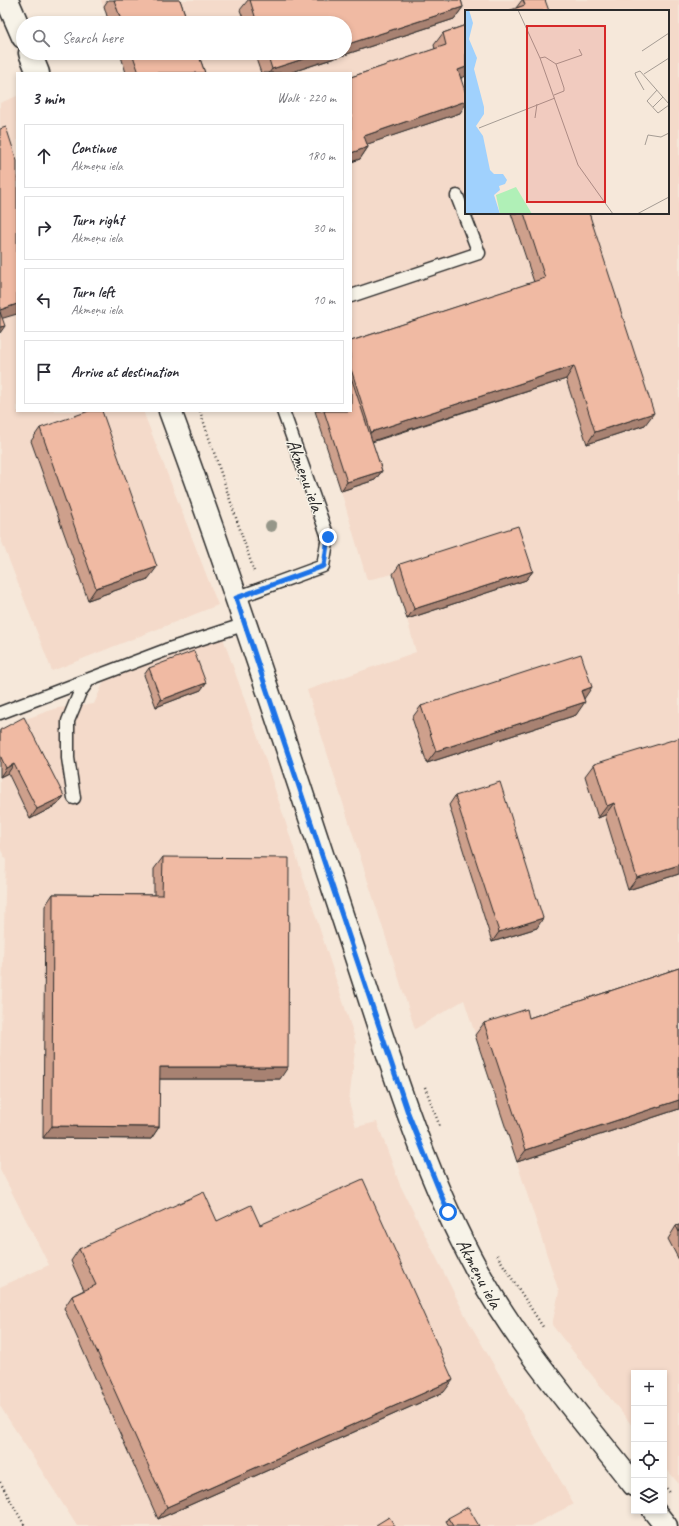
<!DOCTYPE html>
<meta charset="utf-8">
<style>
body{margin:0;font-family:Caveat,sans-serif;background:#f7f7f7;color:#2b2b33}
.controls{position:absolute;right:12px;bottom:12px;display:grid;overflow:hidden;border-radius:0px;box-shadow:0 2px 6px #0003}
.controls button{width:36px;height:36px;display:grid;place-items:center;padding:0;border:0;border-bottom:1px solid #e1e1e2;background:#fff;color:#2b2b33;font:20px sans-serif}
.stop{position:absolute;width:12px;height:12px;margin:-9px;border:3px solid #1a73e8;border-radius:50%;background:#fff}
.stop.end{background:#1a73e8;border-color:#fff;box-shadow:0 1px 4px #0008}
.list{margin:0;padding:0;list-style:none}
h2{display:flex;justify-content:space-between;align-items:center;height:52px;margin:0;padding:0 16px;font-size:17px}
h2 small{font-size:13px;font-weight:400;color:#7c7c81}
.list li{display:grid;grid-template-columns:26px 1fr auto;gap:12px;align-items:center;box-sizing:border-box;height:64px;margin:0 8px 8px;padding:0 8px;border:1px solid #e1e1e2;border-radius:0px}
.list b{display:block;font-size:15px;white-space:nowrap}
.list p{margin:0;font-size:13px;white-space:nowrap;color:#7c7c81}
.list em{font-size:13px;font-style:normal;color:#7c7c81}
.icon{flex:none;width:22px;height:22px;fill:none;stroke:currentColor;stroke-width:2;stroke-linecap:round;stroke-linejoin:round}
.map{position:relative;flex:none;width:679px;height:1526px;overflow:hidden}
.search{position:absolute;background:#fff;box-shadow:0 2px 6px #0003;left:16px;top:16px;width:336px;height:44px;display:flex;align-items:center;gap:10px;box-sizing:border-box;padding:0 14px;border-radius:22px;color:#7c7c81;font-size:15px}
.panel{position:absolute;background:#fff;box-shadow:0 2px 6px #0003;left:16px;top:72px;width:336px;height:340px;border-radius:0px}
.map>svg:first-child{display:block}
.built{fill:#f4daca;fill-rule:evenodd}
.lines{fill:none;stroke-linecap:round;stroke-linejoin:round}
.lane-casing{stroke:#2b2b2b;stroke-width:15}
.street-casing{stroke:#2b2b2b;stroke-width:25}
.path{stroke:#2b2b2b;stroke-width:2.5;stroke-dasharray:1 3;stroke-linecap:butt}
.lane{stroke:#f7f3e8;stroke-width:12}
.street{stroke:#f7f3e8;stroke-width:22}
.tree{fill:#959689}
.wall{fill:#cea08c;stroke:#2b2b2b}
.shaded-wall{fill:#a88272;stroke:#2b2b2b}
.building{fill:#f0baa3;stroke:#2b2b2b}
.route{stroke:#1a73e8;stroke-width:5}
.labels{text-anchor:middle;stroke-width:3;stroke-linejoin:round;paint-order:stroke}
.street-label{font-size:19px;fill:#2b2b2b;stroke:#f7f3e8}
.inset-road{fill:none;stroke:#a59c94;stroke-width:1}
.view{fill:#d62828;fill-opacity:0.15;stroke:#d62828;stroke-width:2}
.inset-edge{fill:none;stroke:#2b2b2b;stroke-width:2}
</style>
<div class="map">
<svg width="679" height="1526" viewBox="0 0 679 1526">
<rect width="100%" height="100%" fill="#f6e8da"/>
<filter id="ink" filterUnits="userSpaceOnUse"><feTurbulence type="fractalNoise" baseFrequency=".025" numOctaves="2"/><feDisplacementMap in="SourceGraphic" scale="8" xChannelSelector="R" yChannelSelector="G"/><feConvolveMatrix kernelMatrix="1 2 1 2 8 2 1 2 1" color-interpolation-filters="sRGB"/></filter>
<g filter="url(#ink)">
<g class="built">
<path d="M101,0H679V1484L664,1466V1373H634V1428L552,1325L559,1292L464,1000L415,1029L307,690L416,652L407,619L393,574L367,580L341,491L315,411H351V73H126L120,53H345V23H109ZM466,11H668V213H466Z"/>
<polygon points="17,96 17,411 143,411 218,605 52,671 0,537 0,103"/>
<polygon points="223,638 263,752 356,1042 349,1102 356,1127 377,1122 400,1185 465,1315 574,1504 530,1526 77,1526 0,1406 0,1287 49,1265 0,1169 0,1063 6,860 0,848 0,728 57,708 94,704 105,679"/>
</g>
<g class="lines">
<g class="lane-casing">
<g id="lane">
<polyline points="351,296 479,253 457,196"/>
<polyline points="236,598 323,566 328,537 283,411"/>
<polyline points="0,713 166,650 246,624"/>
<polyline points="74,798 68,758 68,721 80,692 88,681"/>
</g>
</g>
<g class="street-casing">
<g id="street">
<polyline points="7,0 23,37"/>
<polyline points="30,53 38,73"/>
<path d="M170,411C233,582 289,754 346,927C385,1043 418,1162 477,1270C519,1347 580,1416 634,1485"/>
<polyline points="654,1511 666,1526"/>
</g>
</g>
<g class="path">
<polyline points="200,411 254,571"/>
<polyline points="425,1087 440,1127"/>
<polyline points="497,1255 543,1327"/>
<polyline points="0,1482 25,1526"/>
<polyline points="664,1485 671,1494"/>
</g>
<use href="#lane" class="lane"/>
<use href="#street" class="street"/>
</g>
<circle class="tree" cx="271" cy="526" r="6"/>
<g class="wall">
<polygon points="108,0 180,0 188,23 109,23 104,6"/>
<polygon points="248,0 461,0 463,7 454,19 289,73 261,73 254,53 345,53 345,23 245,23 240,10"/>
<polygon points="522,0 545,0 516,8"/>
<polygon points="466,25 466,76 461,78 460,113 367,144 368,147 360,159 351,162 351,77 435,49 434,45 443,33"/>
<polygon points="120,53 198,53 205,73 126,73"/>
<polygon points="511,213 589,213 645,425 587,444 566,379 372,442 382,471 375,480 341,491 315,411 351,411 351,341 534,282"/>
<polygon points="40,428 148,579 88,600 31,441"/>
<polygon points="400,564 533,571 526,580 407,619 393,574"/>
<polygon points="149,668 201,690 156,707 144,675"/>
<polygon points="584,699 576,715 427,763 412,718 421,706"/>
<polygon points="0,730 64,796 57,805 30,819 8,773 0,777"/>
<polygon points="594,764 679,874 628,890 605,815 598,818 585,776"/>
<polygon points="455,796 537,928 492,942 449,805"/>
<polygon points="163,857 280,1079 159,1079 159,1127 151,1139 43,1138 45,906 53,894 154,895 154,869"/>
<polygon points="679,968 679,1109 517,1162 475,1035 484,1023 529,1018"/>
<polygon points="217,1221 260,1225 444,1392 158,1519 64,1308 72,1296 84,1290 71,1261 79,1249"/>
<polygon points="679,1225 679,1260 668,1239 676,1226"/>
<polygon points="448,1518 479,1526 449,1526 446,1521"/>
</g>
<g class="shaded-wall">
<polygon points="463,7 454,19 289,73 269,73 272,69 322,53 345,53 345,45"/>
<polygon points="466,67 466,76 449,82 458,70"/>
<polygon points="466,101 466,104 460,113 356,148 364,136"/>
<polygon points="368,147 360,159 351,162 351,153"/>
<polygon points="17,304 17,314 0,319 0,310"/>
<polygon points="5,326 0,333 0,327"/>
<polygon points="574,366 566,379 363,444 371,432"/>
<polygon points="654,413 645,425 587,444 595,432"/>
<polygon points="382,471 375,480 341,491 347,482"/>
<polygon points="157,567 148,579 88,600 96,588"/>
<polygon points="533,571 526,580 407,619 414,609"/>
<polygon points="206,683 201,690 156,707 161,700"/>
<polygon points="592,687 584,699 581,691"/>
<polygon points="585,702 576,715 427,763 436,751"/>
<polygon points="14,764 8,773 0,777 6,768"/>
<polygon points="64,796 57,805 30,819 37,809"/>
<polygon points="614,803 605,815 598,818 607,806"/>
<polygon points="679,865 679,874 628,890 637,878"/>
<polygon points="543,918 537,928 492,942 499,932"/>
<polygon points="160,1067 288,1067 280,1079 151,1079"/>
<polygon points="679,1100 679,1109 517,1162 526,1150"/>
<polygon points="52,1126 159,1127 151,1139 43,1138"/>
<polygon points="453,1380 444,1392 158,1519 167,1507"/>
</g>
<g class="building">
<polygon points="114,0 180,0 188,23 122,23"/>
<polygon points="250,0 461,0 463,7 345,45 345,23 257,23"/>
<polygon points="523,0 545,0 549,11 508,11 525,5"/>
<polygon points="466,25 466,67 458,70 466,94 466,101 364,136 368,147 351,153 351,77 446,45 443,33"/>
<polygon points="132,53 198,53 205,73 139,73"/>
<polygon points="267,53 322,53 272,69"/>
<polygon points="6,127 17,161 17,304 0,310 0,129"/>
<polygon points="524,213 589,213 654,413 595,432 574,366 371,432 351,369 351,341 545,278"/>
<polygon points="0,312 5,326 0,327"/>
<polygon points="351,377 382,471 347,482 324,411 351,411"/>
<polygon points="89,411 102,411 157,567 96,588 40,428"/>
<polygon points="518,526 533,571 414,609 400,564"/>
<polygon points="194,651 206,683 161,700 149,668"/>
<polygon points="581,654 592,687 581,691 585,702 436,751 421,706"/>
<polygon points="24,717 64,796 37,809 14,764 6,768 0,755 0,730"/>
<polygon points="679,738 679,865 637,878 614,803 607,806 594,764"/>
<polygon points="500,782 543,918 499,932 455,796"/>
<polygon points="163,857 289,858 288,1067 160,1067 159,1127 52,1126 53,894 162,895"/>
<polygon points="679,968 679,1100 526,1150 484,1023 527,1009 529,1018"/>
<polygon points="363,1179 453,1380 167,1507 72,1296 96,1285 79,1249 204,1192 217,1221 251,1205 260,1225"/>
<polygon points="679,1225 679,1232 676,1226"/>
<polygon points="468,1507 479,1526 453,1526 448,1518"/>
<polygon points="389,1517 395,1526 377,1526 376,1525"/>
</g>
</g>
<g class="lines" filter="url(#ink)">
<polyline class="route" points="328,537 324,566 236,598 408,1113 448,1212"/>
</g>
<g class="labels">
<g class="street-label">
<text transform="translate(306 475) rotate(70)" y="7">Akmeņu iela</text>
<text transform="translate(480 1273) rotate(62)" y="7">Akmeņu iela</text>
</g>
</g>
<g transform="translate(465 10)">
<rect width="204" height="204" fill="#f6e8da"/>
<path d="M51,177L67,204H35L31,185Z" fill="#b0f0b7"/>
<path d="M0,0H4L8,13L4,29L12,48L9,59L19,97V104L11,116L18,126L25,160L29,164H38L42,170L40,174L34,176L35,180L29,185L35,204H0Z" fill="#a0d1fd"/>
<path class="inset-road" d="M53,0L75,48L113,155L148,204M177,41L204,23M75,48L80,47L91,54L99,78V81L89,85M91,54L117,45L114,39M179,64L204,48M179,80L171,66L170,63L175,61L204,94M192,80L182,91L193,103L204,95M188,97L198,87M70,108L72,94M14,118L90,88M180,135L183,125L196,127L204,123M172,204L204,187"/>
<path class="view" d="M62,16H140V192H62Z"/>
<rect width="204" height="204" class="inset-edge"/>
</g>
</svg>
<div class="controls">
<button>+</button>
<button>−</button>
<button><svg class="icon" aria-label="locate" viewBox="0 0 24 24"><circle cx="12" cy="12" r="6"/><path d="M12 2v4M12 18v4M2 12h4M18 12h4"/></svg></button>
<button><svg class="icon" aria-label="layers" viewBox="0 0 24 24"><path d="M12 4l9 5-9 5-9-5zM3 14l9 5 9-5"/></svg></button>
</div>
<div class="stop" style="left:448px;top:1212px"></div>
<div class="stop end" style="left:328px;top:537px"></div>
<div class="search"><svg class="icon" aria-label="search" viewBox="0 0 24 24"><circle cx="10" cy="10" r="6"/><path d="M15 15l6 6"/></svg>Search here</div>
<section class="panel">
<h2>3 min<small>Walk · 220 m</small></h2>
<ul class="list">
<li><svg class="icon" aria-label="ahead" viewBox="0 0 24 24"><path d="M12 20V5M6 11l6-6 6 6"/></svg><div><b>Continue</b><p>Akmeņu iela</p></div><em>180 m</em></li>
<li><svg class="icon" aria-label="right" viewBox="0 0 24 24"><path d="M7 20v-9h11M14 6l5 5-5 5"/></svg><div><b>Turn right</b><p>Akmeņu iela</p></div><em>30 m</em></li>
<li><svg class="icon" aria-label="left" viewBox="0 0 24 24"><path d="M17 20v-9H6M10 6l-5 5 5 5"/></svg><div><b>Turn left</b><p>Akmeņu iela</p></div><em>10 m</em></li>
<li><svg class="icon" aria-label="arrive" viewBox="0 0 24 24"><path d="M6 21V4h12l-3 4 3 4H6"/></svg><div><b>Arrive at destination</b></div></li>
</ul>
</section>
</div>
